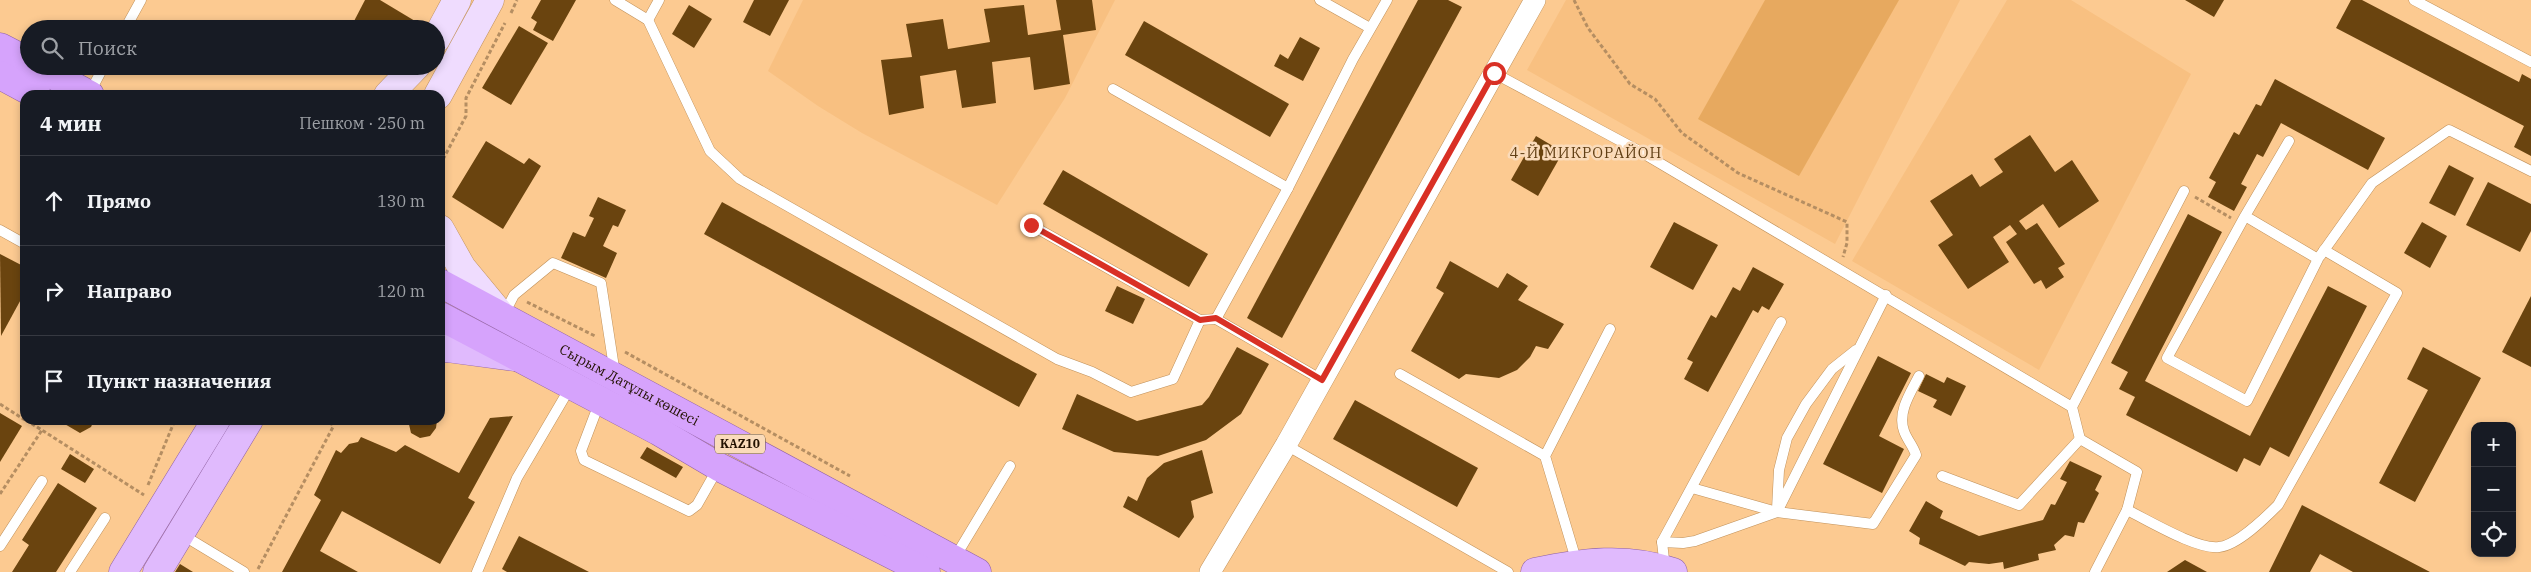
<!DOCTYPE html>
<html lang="ru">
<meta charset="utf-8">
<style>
body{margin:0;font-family:"IBM Plex Serif",serif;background:#242831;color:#f1f3f6}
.controls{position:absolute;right:15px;bottom:15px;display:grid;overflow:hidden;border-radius:10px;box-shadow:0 2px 8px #0003}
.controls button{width:45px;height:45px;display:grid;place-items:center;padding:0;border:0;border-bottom:1px solid #363941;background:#171b24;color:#f1f3f6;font:25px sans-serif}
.stop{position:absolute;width:15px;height:15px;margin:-11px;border:4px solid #d93025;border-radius:50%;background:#fff}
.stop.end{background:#d93025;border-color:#fff;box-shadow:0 1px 5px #0008}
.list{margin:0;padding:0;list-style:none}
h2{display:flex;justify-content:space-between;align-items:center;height:65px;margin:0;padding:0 20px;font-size:21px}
h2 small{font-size:16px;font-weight:400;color:#9ea1a6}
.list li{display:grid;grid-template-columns:32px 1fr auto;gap:15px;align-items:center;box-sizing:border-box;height:90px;padding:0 20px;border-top:1px solid #363941}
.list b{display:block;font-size:19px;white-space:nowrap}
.list em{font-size:16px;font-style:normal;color:#9ea1a6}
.icon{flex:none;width:28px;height:28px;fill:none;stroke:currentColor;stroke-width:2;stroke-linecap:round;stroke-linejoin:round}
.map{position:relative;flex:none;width:2531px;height:572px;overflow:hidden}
.search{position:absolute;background:#171b24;box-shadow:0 2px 8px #0003;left:20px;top:20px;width:425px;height:55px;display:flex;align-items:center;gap:12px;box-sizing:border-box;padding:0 18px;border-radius:28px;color:#9ea1a6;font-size:19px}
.panel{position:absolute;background:#171b24;box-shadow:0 2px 8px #0003;left:20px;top:90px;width:425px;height:335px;border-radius:15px}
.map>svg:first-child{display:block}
.built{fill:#f8c081}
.green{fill:#e7a95f}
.building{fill:#6a440f}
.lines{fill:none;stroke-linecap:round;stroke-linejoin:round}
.service-casing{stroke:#c0915a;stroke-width:11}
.minor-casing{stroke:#c0915a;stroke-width:22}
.secondary-casing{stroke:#c0915a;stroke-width:29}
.primary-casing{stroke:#9061a3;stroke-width:29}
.trunk-casing{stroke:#9061a3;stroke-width:29}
.path{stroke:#b58e62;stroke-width:3;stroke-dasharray:4 2.5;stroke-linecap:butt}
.service{stroke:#fff;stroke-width:10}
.minor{stroke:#fff;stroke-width:21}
.secondary{stroke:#efdcfe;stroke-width:28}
.primary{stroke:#e0bafd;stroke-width:28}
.trunk{stroke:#d6a3fc;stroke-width:28}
.route{stroke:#d93025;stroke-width:6}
.labels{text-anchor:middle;stroke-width:5;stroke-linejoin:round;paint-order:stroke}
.shield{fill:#fadbba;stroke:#634e38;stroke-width:1}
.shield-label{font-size:12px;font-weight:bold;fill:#210}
.street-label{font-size:14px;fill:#210;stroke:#fadbba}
.neighbourhood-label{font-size:15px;letter-spacing:1px;fill:#613f14;stroke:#fadbba}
</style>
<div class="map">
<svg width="2531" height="572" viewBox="0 0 2531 572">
<rect width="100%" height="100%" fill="#fcca91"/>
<g class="built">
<polygon points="803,0 1115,0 1065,98 997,205 862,133 818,106 768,71"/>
<polygon points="1566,0 1960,0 1835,244 1527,70"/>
<polygon points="2007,0 2071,0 2191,74 2039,370 1852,261"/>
</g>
<polygon class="green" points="1765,0 1899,0 1799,176 1698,119"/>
<g class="building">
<polygon points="365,0 380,0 420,24 418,29 358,29 352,25"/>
<polygon points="541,0 576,0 553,41 533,30 537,22 531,18"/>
<polygon points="754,0 789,0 770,36 743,22"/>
<polygon points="1056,0 1092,0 1096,30 1063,35 1070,84 1034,90 1030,57 992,62 996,103 962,108 956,70 920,76 924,108 889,115 881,60 912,57 906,24 943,19 948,49 990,42 984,9 1024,5 1028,35 1061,30"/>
<polygon points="1418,0 1448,0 1462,7 1282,338 1247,318"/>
<polygon points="2185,0 2224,0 2214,17"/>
<polygon points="2351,0 2362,0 2519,82 2522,74 2531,79 2531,156 2514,147 2524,126 2336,28"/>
<polygon points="689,5 712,19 694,48 672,34"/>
<polygon points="1144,21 1289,104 1270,137 1125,55"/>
<polygon points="519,26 548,43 511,105 482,88"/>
<polygon points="1300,37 1320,48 1303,81 1274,66 1280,54 1288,59"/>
<polygon points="2275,79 2385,138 2368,170 2281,123 2263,157 2257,154 2241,184 2247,187 2234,211 2208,197 2216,182 2209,178 2234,132 2239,135 2256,104 2261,106"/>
<polygon points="2030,135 2055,172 2072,160 2099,201 2059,228 2043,204 2019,221 2026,230 2037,223 2065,264 2058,268 2064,277 2046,289 2041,280 2034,284 2006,242 2017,234 2010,225 1993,237 2009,262 1968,289 1938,245 1953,235 1930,201 1972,174 1980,187 2003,172 1994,159"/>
<polygon points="1536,136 1563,152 1538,196 1511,180"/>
<polygon points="486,141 524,164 529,158 541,166 503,229 452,197"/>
<polygon points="2449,165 2474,178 2455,216 2429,203"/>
<polygon points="1063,170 1208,254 1189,287 1043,204"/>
<polygon points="2488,182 2531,204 2531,231 2520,252 2466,225"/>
<polygon points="598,197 626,210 618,227 613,225 603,246 617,253 606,278 561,258 573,232 585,237 594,218 589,216"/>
<polygon points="722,202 1037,374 1019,407 704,234"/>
<polygon points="2188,214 2222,232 2145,381 2250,436 2328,286 2367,306 2289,457 2270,447 2260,466 2244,458 2237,472 2126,415 2135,397 2119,389 2128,372 2111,363"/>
<polygon points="1674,222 1718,245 1693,290 1650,267"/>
<polygon points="2422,222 2447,236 2430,268 2404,253"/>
<polygon points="0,254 25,267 25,292 1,336"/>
<polygon points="1450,261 1498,288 1507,273 1528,286 1518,300 1564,324 1548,349 1536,346 1530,357 1517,370 1499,378 1466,374 1459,379 1411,351 1444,293 1436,288"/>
<polygon points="1753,267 1784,284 1769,310 1762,306 1758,313 1753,310 1708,392 1684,379 1693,362 1687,359 1711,315 1716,318 1733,287 1740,291"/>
<polygon points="1117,286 1145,299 1133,324 1105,311"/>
<polygon points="2531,296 2531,367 2502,352"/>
<polygon points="1237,347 1269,364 1241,414 1206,440 1158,456 1114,452 1062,429 1077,394 1137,421 1202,405 1209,397"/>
<polygon points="2423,347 2481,378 2415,502 2379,483 2428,390 2407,379"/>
<polygon points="1878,356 1911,373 1879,436 1904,449 1882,493 1823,464"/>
<polygon points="1926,374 1944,383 1947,377 1966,386 1951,416 1933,407 1937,400 1918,391"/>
<polygon points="1355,400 1478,468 1457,507 1333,439"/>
<polygon points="0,413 22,426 0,462"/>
<polygon points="513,416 468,498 475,502 440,564 342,511 320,551 358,572 282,572 321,500 314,495 336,450 341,453 349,444 358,442 361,437 396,452 405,445 459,473 490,418"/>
<polygon points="65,420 94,420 91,427 80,433 63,423"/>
<polygon points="408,420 423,424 421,420 437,420 436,428 430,436 420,438 411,433"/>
<polygon points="647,447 683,467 676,478 640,458"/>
<polygon points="1202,450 1213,493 1191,501 1194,517 1179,538 1123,507 1128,496 1137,501 1147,478 1164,463"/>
<polygon points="70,454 94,469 85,483 61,469"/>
<polygon points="2070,461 2102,476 2095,490 2099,493 2084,523 2078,522 2074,537 2065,535 2054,545 2056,550 2038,554 2039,560 2004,569 2003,562 1989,564 1969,562 1965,566 1919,544 1920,538 1909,531 1926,501 1943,511 1940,518 1979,536 2043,520 2051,504 2055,505 2067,482 2060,479"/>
<polygon points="58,483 97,508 56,572 12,572 29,545 22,540"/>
<polygon points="2302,505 2430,572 2353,572 2320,554 2310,572 2269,572"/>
<polygon points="519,536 589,572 507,572 502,569"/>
<polygon points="2185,560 2207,572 2167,572"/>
<polygon points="180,564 193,572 175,572"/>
</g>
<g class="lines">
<g class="service-casing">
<g id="service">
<polyline points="615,0 648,20 710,151 740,179 1057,359 1092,372 1131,392 1173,379 1200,320"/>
<polyline points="1320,0 1370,28"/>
<polyline points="2414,0 2531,62"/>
<polyline points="648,20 659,0"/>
<polyline points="125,29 141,0"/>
<polyline points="1494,73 1641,152 2072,407"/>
<polyline points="1113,89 1288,188"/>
<polyline points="89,94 104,66"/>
<polyline points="2245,216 2167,358 2247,401 2318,259 2245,216 2289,141"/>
<polyline points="1031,225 1200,320 1216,319"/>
<polyline points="0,230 25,244"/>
<polyline points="2320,256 2372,183 2449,130 2531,171"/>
<polyline points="503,316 514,295 553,263 601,283 615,374"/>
<polyline points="1400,374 1545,456"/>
<polyline points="1322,380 1216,319 1288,188 1353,59 1387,0"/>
<polyline points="600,401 581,451 584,460 689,511 697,505 718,468"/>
<polyline points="2080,439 2072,407 2184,191"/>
<polyline points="1286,445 1508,572"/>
<polyline points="1942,476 2019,505 2080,439 2137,472 2127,510 2095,572"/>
<path d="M1692,488L1777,512L1873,524L1916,455C1913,445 1907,440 1904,431C1897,412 1911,392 1919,376"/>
<polyline points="1777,509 1779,470 1787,438 1806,404 1832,369 1856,350"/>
<path d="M2127,510C2148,520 2197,550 2219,547C2238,545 2265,518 2278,505L2397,293L2324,250"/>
<polyline points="181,534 244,572"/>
<polyline points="1662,542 1683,543 1695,541 1777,512 1886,295"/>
<polyline points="0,546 42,481"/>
<polyline points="954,559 1010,466"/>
<polyline points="1577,563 1545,456 1610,329"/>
<polyline points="1665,568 1662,542 1781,322"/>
<polyline points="70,572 105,518"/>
<polyline points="477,572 517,478 571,386"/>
</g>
</g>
<g class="minor-casing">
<polyline id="minor" points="1210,572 1286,445 1535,0"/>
</g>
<g class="secondary-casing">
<g id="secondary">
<polyline points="436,39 457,0"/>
<polyline points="388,95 416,66"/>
<polyline points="438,95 490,0"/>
<polyline points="440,229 462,268 500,314"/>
</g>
</g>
<g class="primary-casing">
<g id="primary">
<polyline points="440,349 447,348 515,357"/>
<polyline points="123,572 216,420"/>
<polyline points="157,572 249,420"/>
<path d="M1535,572C1581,562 1628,556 1673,572"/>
</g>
</g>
<g class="trunk-casing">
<g id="trunk">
<polyline points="0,47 29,62"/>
<polyline points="36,66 90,95"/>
<polyline points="0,75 37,95"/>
<path id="s1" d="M440,283L977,572"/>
<polyline points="440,316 658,431 719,467 926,572"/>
</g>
</g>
<g class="path">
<polyline points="1574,0 1588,28 1630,84 1655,99 1682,133 1738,173 1847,222 1847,243 1843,257"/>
<polyline points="511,13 517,0"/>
<polyline points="440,165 466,116 466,98 505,23"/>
<polyline points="2195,197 2231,218"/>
<polyline points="527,302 595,336"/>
<polyline points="625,352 850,476"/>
<polyline points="0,404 25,420"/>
<polyline points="26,420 144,495"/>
<polyline points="148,485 175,420"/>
<polyline points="0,494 42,430"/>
<polyline points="258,569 333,427 330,420"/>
</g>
<use href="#service" class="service"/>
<use href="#minor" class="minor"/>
<use href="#secondary" class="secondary"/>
<use href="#primary" class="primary"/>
<use href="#trunk" class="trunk"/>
</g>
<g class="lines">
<polyline class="route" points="1031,225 1200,320 1216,318 1322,380 1494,73"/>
</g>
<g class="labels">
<rect class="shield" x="715" y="434.5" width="50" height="19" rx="4"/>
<g class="shield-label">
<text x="740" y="448">KAZ10</text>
</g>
<g class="street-label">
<text dy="5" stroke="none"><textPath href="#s1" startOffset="215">Сырым Датұлы көшесі</textPath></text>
</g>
<g class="neighbourhood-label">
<text x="1586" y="158">4-Й МИКРОРАЙОН</text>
</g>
</g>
</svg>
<div class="controls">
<button>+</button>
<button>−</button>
<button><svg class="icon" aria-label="locate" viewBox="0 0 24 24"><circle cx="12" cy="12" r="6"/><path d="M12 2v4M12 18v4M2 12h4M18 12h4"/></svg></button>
</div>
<div class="stop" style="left:1494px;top:73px"></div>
<div class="stop end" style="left:1031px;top:225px"></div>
<div class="search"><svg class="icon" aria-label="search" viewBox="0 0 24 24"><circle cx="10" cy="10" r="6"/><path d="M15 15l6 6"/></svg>Поиск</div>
<section class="panel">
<h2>4 мин<small>Пешком · 250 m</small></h2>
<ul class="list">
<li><svg class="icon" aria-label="ahead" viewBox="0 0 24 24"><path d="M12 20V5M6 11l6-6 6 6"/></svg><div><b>Прямо</b></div><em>130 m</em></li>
<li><svg class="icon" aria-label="right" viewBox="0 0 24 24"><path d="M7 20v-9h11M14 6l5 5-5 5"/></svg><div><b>Направо</b></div><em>120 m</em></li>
<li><svg class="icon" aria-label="arrive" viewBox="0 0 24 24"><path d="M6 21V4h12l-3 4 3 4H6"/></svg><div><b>Пункт назначения</b></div></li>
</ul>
</section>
</div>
